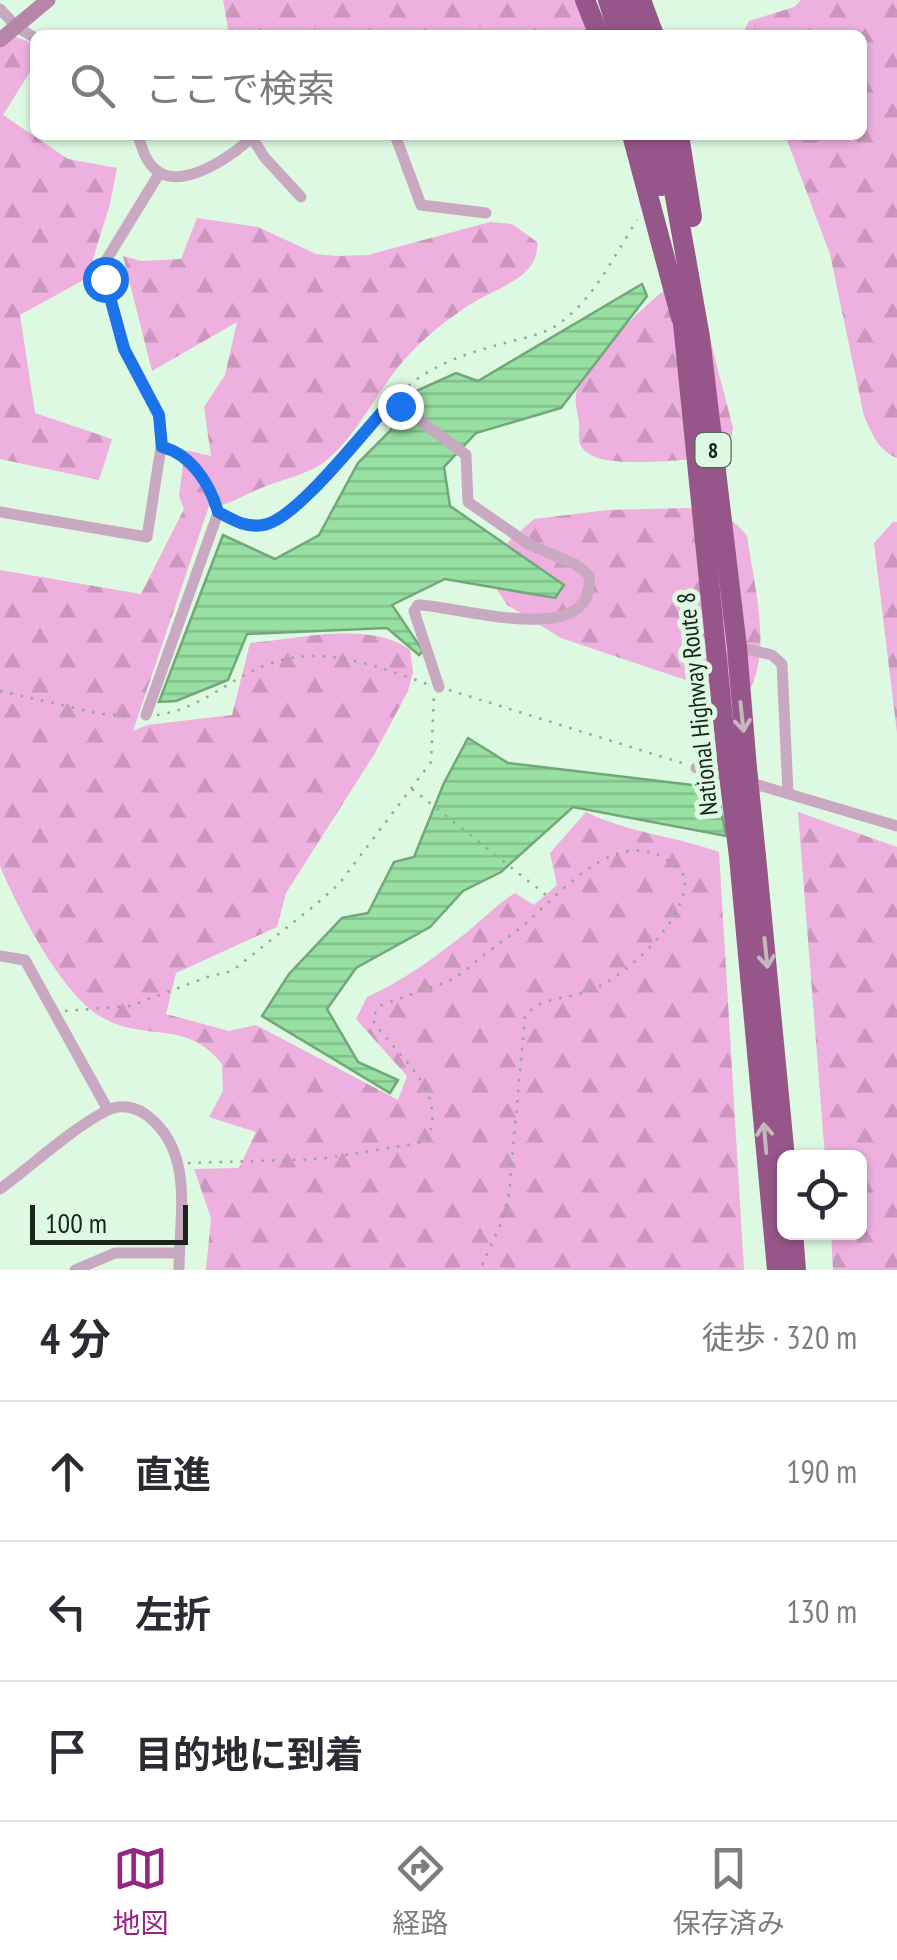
<!DOCTYPE html>
<html lang="ja">
<meta charset="utf-8">
<style>
body{margin:0;font-family:"PT Sans Narrow","Noto Sans JP",sans-serif;background:#f2f2f3;color:#2b2b33}
.controls{position:absolute;right:30px;bottom:30px;display:grid;overflow:hidden;border-radius:15px;box-shadow:0 2px 8px #0004}
.controls button{width:90px;height:90px;display:grid;place-items:center;padding:0;border:0;border-bottom:2px solid #e1e1e2;background:#fff;color:#2b2b33;font:50px sans-serif}
.scale{position:absolute;left:30px;bottom:25px;width:158px;box-sizing:border-box;padding-left:10px;border:5px solid #1b251c;border-top:0;font-size:28px;line-height:35px;white-space:nowrap;color:#1b251c;-webkit-text-stroke:8px #def9e1;paint-order:stroke}
.stop{position:absolute;width:30px;height:30px;margin:-22px;border:8px solid #1a73e8;border-radius:50%;background:#fff}
.stop.end{background:#1a73e8;border-color:#fff;box-shadow:0 2px 10px #0008}
.list{margin:0;padding:0;list-style:none}
h2{display:flex;justify-content:space-between;align-items:center;height:130px;margin:0;padding:0 40px;font-size:42px}
h2 small{font-size:32px;font-weight:400;color:#7c7c81}
.list li{display:grid;grid-template-columns:65px 1fr auto;gap:30px;align-items:center;box-sizing:border-box;height:140px;padding:0 40px;border-top:2px solid #e1e1e2}
.list b{display:block;font-size:38px;white-space:nowrap}
.list em{font-size:32px;font-style:normal;color:#7c7c81}
.icon{flex:none;width:55px;height:55px;fill:none;stroke:currentColor;stroke-width:2;stroke-linecap:round;stroke-linejoin:round}
.map{position:relative;flex:none;width:897px;height:1270px;overflow:hidden}
.search{position:absolute;background:#fff;box-shadow:0 2px 8px #0004;left:30px;right:30px;top:30px;height:110px;display:flex;align-items:center;gap:25px;box-sizing:border-box;padding:0 35px;border-radius:15px;color:#7c7c81;font-size:38px}
.sheet{height:550px;background:#fff}
nav{display:flex;justify-content:space-around;align-items:center;box-sizing:border-box;height:140px;border-top:2px solid #e1e1e2;background:#fff;font-size:28px;color:#7c7c81}
nav a{display:grid;justify-items:center;gap:5px}
nav .on{color:#952584}
.map>svg:first-child{display:block}
.forest{fill:url(#forest-firs)}
.water{fill:url(#water-rules);stroke:#72a77a;stroke-width:2.5}
.lines{fill:none;stroke-linecap:round;stroke-linejoin:round}
.path{stroke:#94a896;stroke-width:2.5;stroke-dasharray:2.5 8;stroke-linecap:butt}
.street{stroke:#c9a9c1;stroke-width:11}
.secondary{stroke:#b586aa;stroke-width:15}
.highway{stroke:#97568a;stroke-width:20}
.highway-bridge{stroke:#97568a;stroke-width:20}
.oneway{stroke:#c2b8be}
.route{stroke:#1a73e8;stroke-width:12}
.labels{text-anchor:middle;stroke-width:10;stroke-linejoin:round;paint-order:stroke}
.shield{fill:#def9e1;stroke:#566557;stroke-width:2.5}
.shield-label{font-size:22px;font-weight:bold;fill:#1b251c}
.street-label{font-size:25px;fill:#1b251c;stroke:#def9e1}
</style>
<div class="map">
<svg width="897" height="1270" viewBox="0 0 897 1270">
<defs>
<pattern id="forest-firs" width="22" height="20" patternUnits="userSpaceOnUse" patternTransform="scale(2.5)"><rect width="22" height="20" fill="#edb0df"/><path d="M5 1l3.5 6h-7zM16 11l3.5 6h-7z" fill="#cb97bf"/></pattern>
<pattern id="water-rules" width="6" height="5" patternUnits="userSpaceOnUse" patternTransform="scale(2.5)"><rect width="6" height="5" fill="#98dfa2"/><path d="M0 2.5h6" fill="none" stroke="#82bf8b"/></pattern>
</defs>
<rect width="100%" height="100%" fill="#def9e1"/>
<g class="forest">
<polygon points="223,0 578,0 590,35 229,35"/>
<path d="M801,0H897V458C878,450 872,434 864,416L830,254L785,135H862V35H742L749,21L794,7Z"/>
<polygon points="3,32 35,44 35,64 3,115 68,159 117,168 110,204 87,278 20,315 35,413 112,439 99,480 0,459 0,34"/>
<path d="M197,218L258,227L316,254L337,256L368,255L490,222L512,224L537,242C541,278 493,289 469,305C439,325 411,348 390,378C369,406 352,441 323,463C306,475 279,480 259,489C240,496 230,506 209,506L133,731L147,725L232,715L250,643C296,639 372,620 410,650L413,672L408,691L375,753L286,893L277,927L176,973L166,1014L229,1031L256,1025L398,1100L407,1076L356,1019L367,997C403,981 434,958 466,933C483,919 496,905 515,893L534,905L557,885L550,853L586,812C628,833 675,836 719,852L744,1270H206L211,1218L194,1169L239,1168L256,1132L209,1117L223,1091L222,1064C187,1019 146,1042 103,1018C62,996 18,909 0,866V570L141,594L184,509L179,496L185,450L211,456L204,407L225,375L237,322L152,371L123,256L141,261L181,259Z"/>
<path d="M679,279L700,300L733,428L730,446L719,458C689,458 609,470 588,453C576,445 580,437 579,425C579,415 574,405 576,395C584,361 650,299 679,279Z"/>
<path d="M687,508C714,511 730,514 747,536C753,580 775,659 745,696L736,697L561,638L507,605L494,585L496,553L534,519L608,510Z"/>
<polygon points="893,522 897,522 897,733 874,543"/>
<polygon points="798,812 897,847 897,1270 833,1270 831,1233 860,1232 860,1158 825,1157"/>
</g>
<g class="water">
<polygon points="642,284 647,296 561,408 476,433 444,467 450,506 564,585 555,598 445,579 392,605 423,651 419,655 387,628 247,634 228,680 176,701 159,702 223,535 275,559 319,535 358,463 390,431 414,392 456,373 478,381"/>
<polygon points="468,738 508,763 717,788 726,836 573,807 501,872 463,891 430,927 356,968 327,1009 358,1062 398,1080 390,1093 262,1016 289,974 342,918 368,913 394,862 414,857 444,783"/>
</g>
<g class="lines">
<g class="path">
<path d="M401,393C428,365 468,353 505,343C523,338 542,335 557,325C593,301 614,256 637,220"/>
<path d="M228,518C240,524 253,528 266,525C301,517 356,437 384,409"/>
<polyline points="449,690 685,764"/>
<polyline points="0,691 101,714 134,716"/>
<path d="M157,715C202,709 229,678 269,664C323,644 376,666 427,684"/>
<polyline points="412,789 551,899"/>
<polyline points="65,1011 130,1006 210,976 232,971 314,906 339,884 431,762 434,695"/>
<path d="M188,1163L320,1159L426,1142C451,1090 396,1057 372,1019L379,1006L449,981L465,971C484,953 506,940 526,923C569,884 632,811 685,877C688,920 627,976 589,991C567,999 540,997 525,1016L509,1194L500,1226L480,1270"/>
</g>
<g class="street">
<polyline points="0,9 17,27 35,38"/>
<path d="M138,135C142,148 145,161 156,170C182,192 236,154 254,135"/>
<polyline points="395,135 421,205 486,213"/>
<polyline points="252,138 265,158 301,197"/>
<path d="M393,400L466,455L468,502L530,545L575,564L589,575C598,652 455,605 418,605L414,611L439,687"/>
<polyline points="0,512 147,537 161,447 159,415 125,349 105,279 105,262 159,174"/>
<polyline points="737,647 772,655 782,664 788,793"/>
<path d="M146,715L218,513C211,484 191,454 161,447"/>
<polyline points="696,768 730,777"/>
<polyline points="748,782 897,826"/>
<polyline points="0,956 25,960 108,1110"/>
<path d="M0,1189C34,1164 70,1130 106,1111C121,1103 137,1107 149,1117C195,1154 179,1219 179,1270"/>
<polyline points="75,1270 115,1253 179,1253"/>
</g>
<polyline class="secondary" points="0,40 48,0"/>
<g class="highway">
<polyline points="585,0 599,35"/>
<polyline points="608,0 619,35"/>
<polyline points="624,0 636,35"/>
<polyline points="641,0 654,35"/>
<polyline points="632,135 681,318"/>
<polyline points="649,135 661,186"/>
<polyline points="664,135 700,337 737,647 747,768"/>
<polyline points="679,135 692,217"/>
<polyline points="681,304 727,759"/>
<polyline points="756,856 785,1158"/>
<polyline points="739,857 777,1270"/>
<polyline points="793,1232 796,1270"/>
</g>
<g class="highway-bridge">
<polyline points="727,759 739,857"/>
<polyline points="747,768 756,856"/>
</g>
</g>
<defs><path id="oneway-shaft" d="M-6 0H5M1.5-3L5.5 0L1.5 3" fill="none" stroke-width="1.6" stroke-linecap="round" stroke-linejoin="round" transform="scale(2.5)"/></defs>
<g class="oneway">
<use href="#oneway-shaft" transform="translate(742 717) rotate(84)"/>
<use href="#oneway-shaft" transform="translate(766 953) rotate(84)"/>
<use href="#oneway-shaft" transform="translate(765 1138) rotate(-95)"/>
</g>
<g class="lines">
<path class="route" d="M105,279L124,349L159,415L162,447C191,454 210,484 218,512C233,520 246,528 263,525C296,521 366,428 393,400L400,406"/>
</g>
<g class="labels">
<rect class="shield" x="695.5" y="433" width="35" height="34" rx="8"/>
<g class="shield-label">
<text x="713" y="458">8</text>
</g>
<g class="street-label">
<text transform="translate(697 704) rotate(-96)" y="9">National Highway Route 8</text>
</g>
</g>
</svg>
<div class="controls">
<button><svg class="icon" aria-label="locate" viewBox="0 0 24 24"><circle cx="12" cy="12" r="6"/><path d="M12 2v4M12 18v4M2 12h4M18 12h4"/></svg></button>
</div>
<div class="scale">100 m</div>
<div class="stop" style="left:105px;top:279px"></div>
<div class="stop end" style="left:400px;top:406px"></div>
<div class="search"><svg class="icon" aria-label="search" viewBox="0 0 24 24"><circle cx="10" cy="10" r="6"/><path d="M15 15l6 6"/></svg>ここで検索</div>
</div>
<section class="sheet">
<h2>4 分<small>徒歩 · 320 m</small></h2>
<ul class="list">
<li><svg class="icon" aria-label="ahead" viewBox="0 0 24 24"><path d="M12 20V5M6 11l6-6 6 6"/></svg><div><b>直進</b></div><em>190 m</em></li>
<li><svg class="icon" aria-label="left" viewBox="0 0 24 24"><path d="M17 20v-9H6M10 6l-5 5 5 5"/></svg><div><b>左折</b></div><em>130 m</em></li>
<li><svg class="icon" aria-label="arrive" viewBox="0 0 24 24"><path d="M6 21V4h12l-3 4 3 4H6"/></svg><div><b>目的地に到着</b></div></li>
</ul>
</section>
<nav>
<a class="on"><svg class="icon" aria-label="map" viewBox="0 0 24 24"><path d="M3 6l6-2 6 2 6-2v14l-6 2-6-2-6 2zM9 4v14M15 6v14"/></svg>地図</a>
<a><svg class="icon" aria-label="directions" viewBox="0 0 24 24"><path d="M12 3l9 9-9 9-9-9zM9 14v-3h6M13 9l2 2-2 2"/></svg>経路</a>
<a><svg class="icon" aria-label="saved" viewBox="0 0 24 24"><path d="M7 4h10v16l-5-4-5 4z"/></svg>保存済み</a>
</nav>
